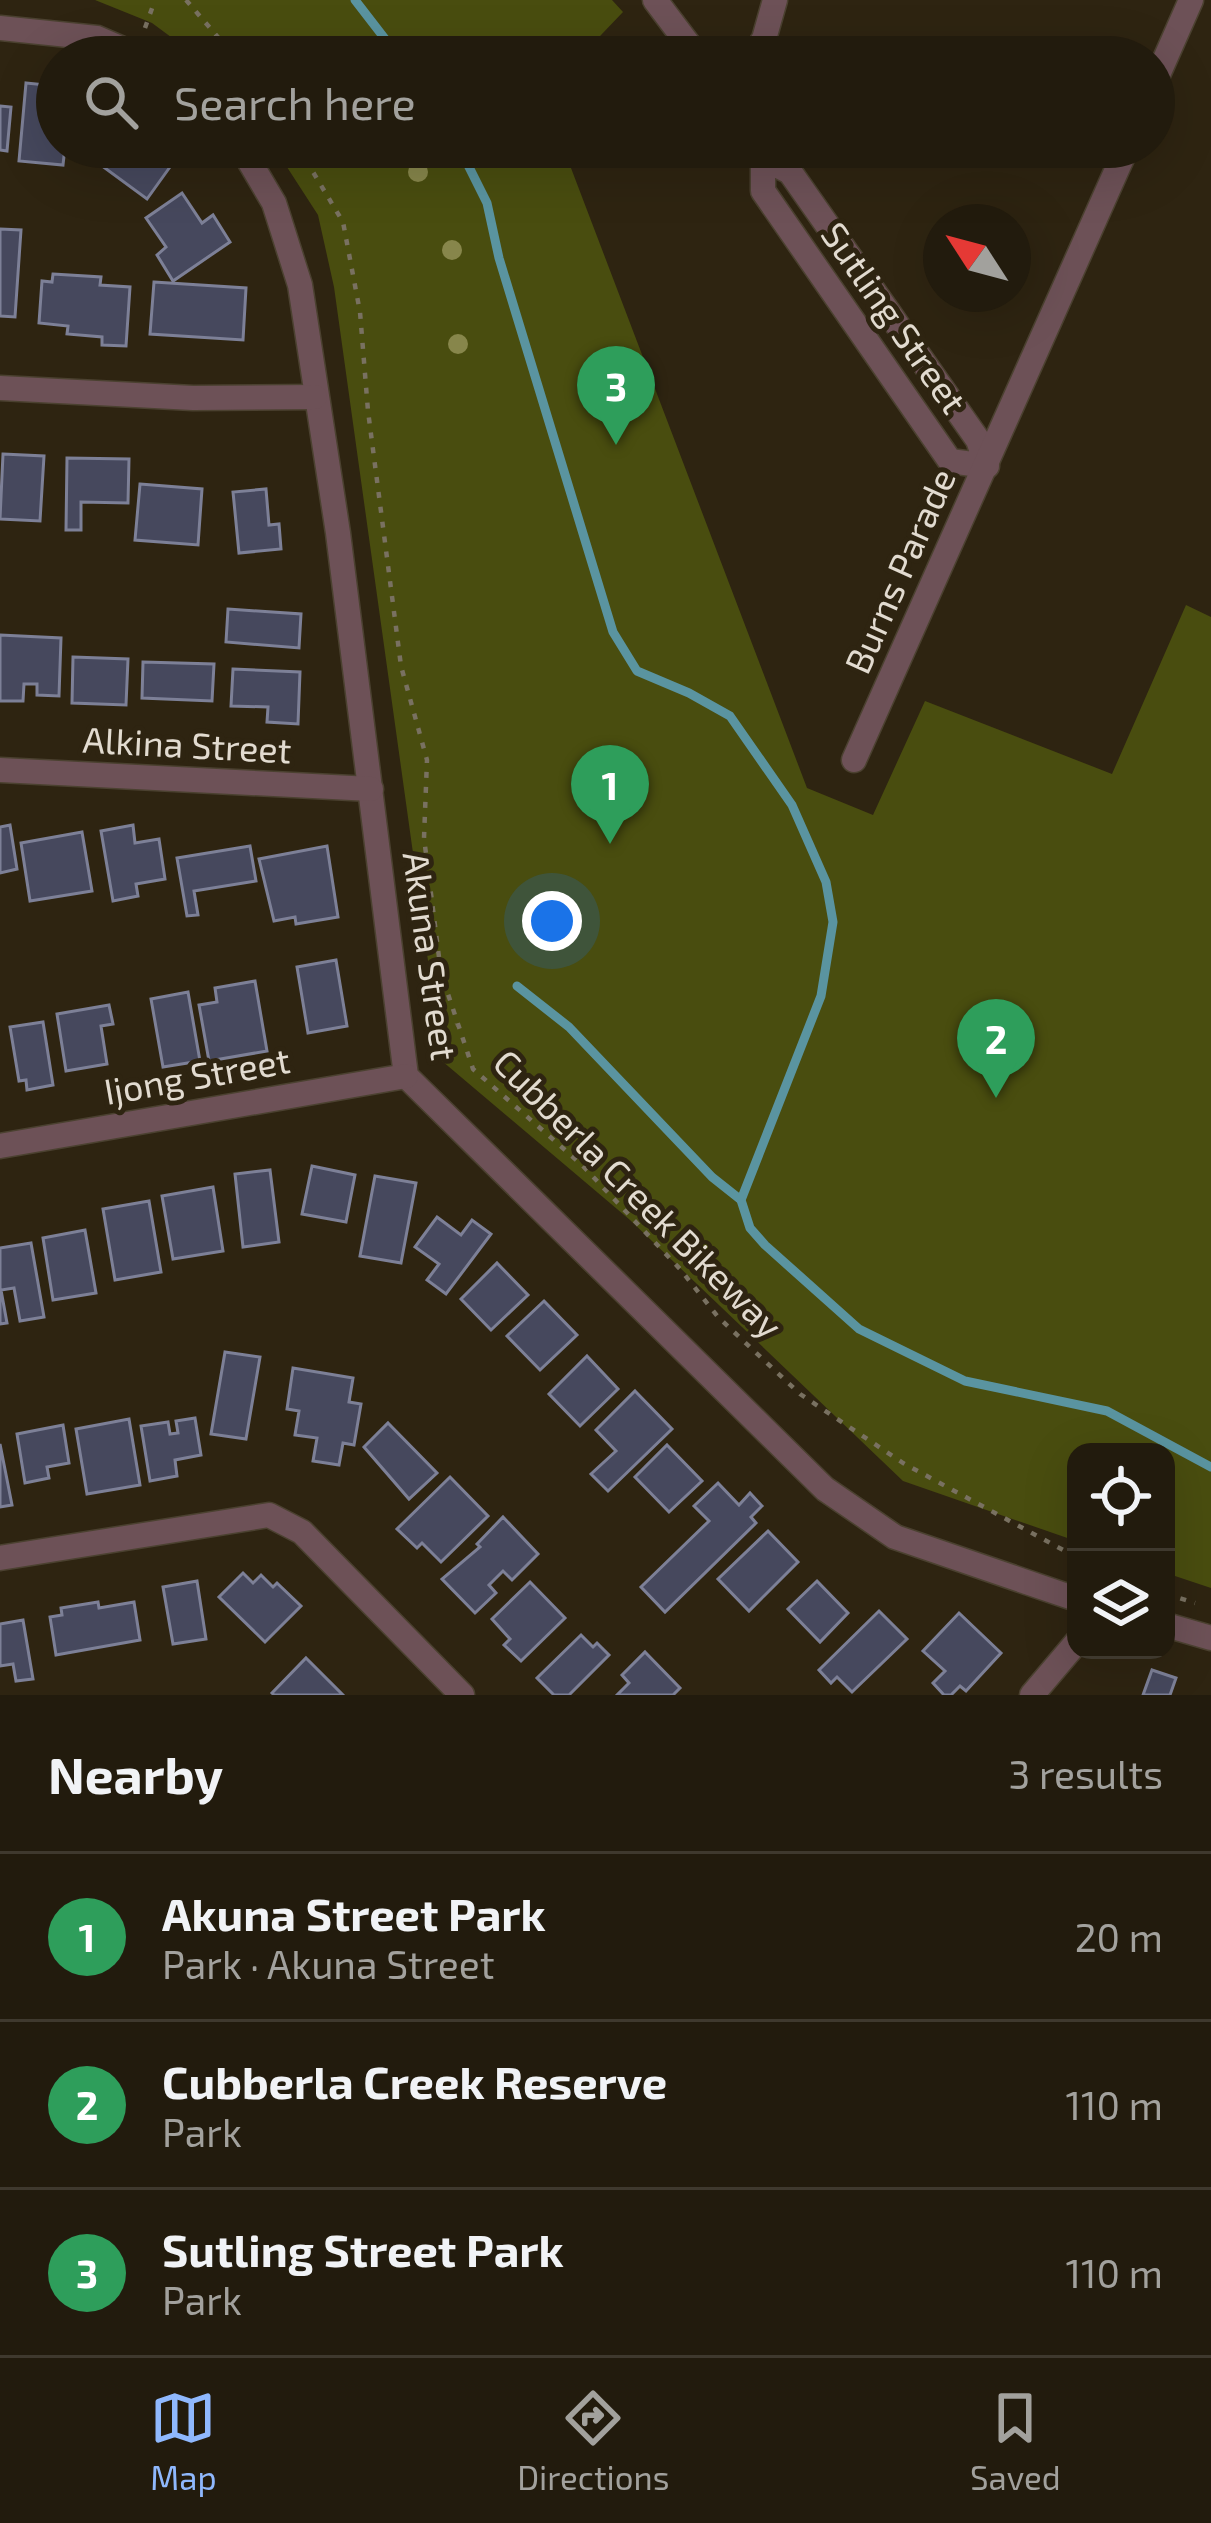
<!DOCTYPE html>
<meta charset="utf-8">
<style>
body{margin:0;font-family:"Exo 2",sans-serif;background:#2e281b;color:#f1f3f6}
.controls{position:absolute;right:36px;bottom:36px;display:grid;overflow:hidden;border-radius:24px;box-shadow:0 12px 48px #0002}
.controls button{width:108px;height:108px;display:grid;place-items:center;padding:0;border:0;border-bottom:3px solid #3f392e;background:#221b0d;color:#f1f3f6;font:60px sans-serif}
.compass{position:absolute;left:923px;top:204px;width:108px;height:108px;border-radius:50%;background:#221b0d;box-shadow:0 12px 48px #0002;rotate:306deg}
.you{position:absolute;left:552px;top:921px;width:42px;height:42px;margin:-30px;border:9px solid #fff;border-radius:50%;background:#1a73e8;box-shadow:0 0 0 18px #1a73e833}
.badge{display:grid;place-items:center;width:78px;height:78px;border-radius:50%;background:#8fb8fd;color:#fff;font-size:39px;font-weight:700}
.pin{position:absolute;translate:-50% -99px;filter:drop-shadow(0 3px 6px #0008)}
.pin::after{content:'';position:absolute;top:63px;width:42px;height:36px;background:inherit;clip-path:polygon(0 0,100% 0,50% 100%)}
.list{margin:0;padding:0;list-style:none}
h2{display:flex;justify-content:space-between;align-items:center;height:156px;margin:0;padding:0 48px;font-size:51px}
h2 small{font-size:39px;font-weight:400;color:#a2a19d}
.list li{display:grid;grid-template-columns:78px 1fr auto;gap:36px;align-items:center;box-sizing:border-box;height:168px;padding:0 48px;border-top:3px solid #3f392e}
.list b{display:block;font-size:45px;white-space:nowrap}
.list p{margin:0;font-size:39px;white-space:nowrap;color:#a2a19d}
.list em{font-size:39px;font-style:normal;color:#a2a19d}
.icon{flex:none;width:66px;height:66px;fill:none;stroke:currentColor;stroke-width:2;stroke-linecap:round;stroke-linejoin:round}
.map{position:relative;flex:none;width:1211px;height:1695px;overflow:hidden}
.search{position:absolute;background:#221b0d;box-shadow:0 12px 48px #0002;left:36px;right:36px;top:36px;height:132px;display:flex;align-items:center;gap:30px;box-sizing:border-box;padding:0 42px;border-radius:66px;color:#a2a19d;font-size:45px}
.sheet{height:660px;background:#221b0d}
nav{display:flex;justify-content:space-around;align-items:center;box-sizing:border-box;height:168px;border-top:3px solid #3f392e;background:#221b0d;font-size:33px;color:#a2a19d}
nav a{display:grid;justify-items:center;gap:6px}
nav .on{color:#8fb8fd}
.map>svg:first-child{display:block}
.green{fill:#494d0f}
.lines{fill:none;stroke-linecap:round;stroke-linejoin:round}
.stream{stroke:#5a94a0;stroke-width:9}
.building{fill:#46485d;stroke:#7d8097;stroke-width:3}
.minor-casing{stroke:#4b4130;stroke-width:27}
.path{stroke:#797161;stroke-width:4.5;stroke-dasharray:6 9;stroke-linecap:butt}
.minor{stroke:#6d5157;stroke-width:24}
.tree{fill:#87864b}
.labels{text-anchor:middle;stroke-width:10;stroke-linejoin:round;paint-order:stroke}
.street-label{font-size:36px;fill:#e2dbd0;stroke:#2e2411}
</style>
<div class="map">
<svg width="1211" height="1695" viewBox="0 0 1211 1695">
<rect width="100%" height="100%" fill="#2e2411"/>
<g class="green">
<polygon points="95,0 612,0 623,12 580,57 198,57 152,23"/>
<polygon points="274,147 563,147 807,788 873,815 925,701 1112,774 1186,605 1211,617 1211,1588 1166,1573 1166,1452 1076,1452 1076,1541 903,1481 630,1220 442,1061 334,287 318,215"/>
</g>
<g class="lines">
<g class="stream">
<polyline points="355,0 399,57"/>
<polyline points="459,147 487,203 499,258 613,632 637,671 689,693 730,716 792,805 826,882 833,922 821,996 741,1200 750,1228 765,1245 859,1329 965,1381 1107,1411 1211,1467"/>
<polyline points="517,986 569,1027 712,1177 741,1200"/>
</g>
</g>
<g class="building">
<polygon points="26,83 57,86 57,147 65,147 63,165 19,161"/>
<polygon points="0,106 11,107 7,151 0,150"/>
<polygon points="110,147 171,147 180,153 147,199 98,163"/>
<polygon points="182,193 202,223 213,215 230,242 173,281 157,255 166,247 146,218"/>
<polygon points="0,229 21,230 15,317 0,316"/>
<polygon points="53,274 101,277 100,285 130,287 126,346 102,345 102,337 67,334 68,326 39,323 42,281 52,282"/>
<polygon points="154,282 246,288 243,340 150,334"/>
<polygon points="3,454 44,456 40,521 0,519"/>
<polygon points="67,458 129,459 128,503 81,502 81,530 66,530"/>
<polygon points="140,484 202,489 198,545 135,540"/>
<polygon points="266,489 269,525 279,524 281,549 239,553 233,492"/>
<polygon points="228,609 301,614 299,648 226,642"/>
<polygon points="0,635 61,638 59,696 37,695 37,684 24,684 23,701 0,701"/>
<polygon points="73,657 128,659 126,705 72,703"/>
<polygon points="143,662 214,664 212,701 142,698"/>
<polygon points="233,669 300,672 298,724 267,722 268,707 231,706"/>
<polygon points="10,825 17,869 0,873 0,827"/>
<polygon points="133,825 135,843 159,839 165,879 136,884 138,896 113,901 101,831"/>
<polygon points="82,832 92,891 30,901 21,843"/>
<polygon points="250,846 256,881 194,891 198,915 187,916 177,858"/>
<polygon points="327,846 338,917 296,924 295,917 274,921 259,859"/>
<polygon points="336,960 347,1026 308,1033 297,967"/>
<polygon points="255,981 267,1051 209,1061 199,1005 217,1002 215,988"/>
<polygon points="188,992 200,1061 163,1067 151,999"/>
<polygon points="109,1005 113,1024 101,1026 107,1064 66,1071 57,1014"/>
<polygon points="43,1022 53,1085 27,1090 26,1080 19,1081 10,1027"/>
<polygon points="312,1166 355,1175 346,1222 302,1214"/>
<polygon points="270,1170 279,1242 243,1247 235,1174"/>
<polygon points="375,1176 416,1183 401,1263 360,1256"/>
<polygon points="213,1187 223,1251 173,1259 162,1196"/>
<polygon points="149,1201 161,1272 115,1280 103,1209"/>
<polygon points="437,1217 461,1235 472,1220 491,1234 446,1294 427,1280 439,1264 415,1247"/>
<polygon points="85,1230 96,1293 53,1300 43,1238"/>
<polygon points="31,1243 44,1317 20,1321 14,1288 1,1290 7,1323 0,1324 0,1248"/>
<polygon points="497,1263 528,1295 491,1330 461,1299"/>
<polygon points="544,1301 577,1335 540,1370 507,1336"/>
<polygon points="225,1352 260,1357 246,1439 211,1434"/>
<polygon points="587,1356 618,1389 580,1426 549,1394"/>
<polygon points="293,1368 353,1378 349,1402 361,1404 354,1445 343,1443 339,1465 313,1461 317,1438 295,1435 299,1411 287,1409"/>
<polygon points="635,1391 672,1429 608,1491 591,1474 616,1451 596,1430"/>
<polygon points="195,1418 201,1455 175,1460 177,1476 150,1481 141,1426 168,1422 170,1434 178,1433 176,1421"/>
<polygon points="129,1419 140,1485 87,1494 76,1429"/>
<polygon points="388,1423 437,1473 409,1499 364,1447"/>
<polygon points="63,1425 69,1463 47,1467 49,1478 25,1483 17,1434"/>
<polygon points="0,1444 12,1505 0,1507"/>
<polygon points="667,1445 702,1481 669,1512 635,1477"/>
<polygon points="450,1477 488,1516 441,1562 422,1543 417,1548 397,1529"/>
<polygon points="718,1483 739,1505 750,1493 762,1506 751,1517 756,1523 665,1612 641,1587 709,1521 694,1506"/>
<polygon points="503,1517 538,1554 512,1580 503,1571 489,1585 496,1593 475,1613 442,1579 480,1547 477,1544"/>
<polygon points="768,1531 798,1562 749,1611 718,1579"/>
<polygon points="243,1573 253,1583 261,1575 273,1587 277,1583 301,1606 265,1642 219,1597"/>
<polygon points="197,1581 206,1639 173,1644 163,1587"/>
<polygon points="817,1581 848,1613 820,1642 788,1609"/>
<polygon points="530,1582 565,1618 521,1661 504,1645 510,1639 492,1619"/>
<polygon points="98,1602 99,1608 134,1602 140,1640 56,1655 50,1617 62,1615 61,1608"/>
<polygon points="879,1611 907,1639 852,1692 837,1677 831,1683 819,1670"/>
<polygon points="959,1613 1001,1653 966,1691 960,1686 951,1695 944,1695 933,1683 945,1671 923,1651"/>
<polygon points="23,1620 33,1679 16,1681 13,1664 0,1666 0,1624"/>
<polygon points="581,1635 593,1647 597,1643 609,1655 569,1695 554,1695 537,1678"/>
<polygon points="645,1652 680,1688 673,1695 617,1695 629,1683 622,1675"/>
<polygon points="306,1658 343,1695 274,1695 272,1693"/>
<polygon points="1152,1670 1176,1678 1170,1695 1143,1695"/>
</g>
<g class="lines">
<g class="minor-casing">
<g id="minor">
<polyline points="655,0 698,57"/>
<polyline points="0,28 97,38 141,57"/>
<polyline points="752,57 764,39 775,0"/>
<polyline points="1154,84 1191,0"/>
<polyline points="241,147 274,203 300,285 338,533 406,1076 825,1489 895,1537 1076,1599"/>
<polyline points="756,147 763,158 790,172 978,440 987,466 950,461 763,191 763,158"/>
<polyline points="0,388 193,398 315,397"/>
<polyline points="854,760 1127,147"/>
<polyline points="0,770 371,789"/>
<polyline points="0,1146 406,1076"/>
<polyline points="0,1558 269,1515 302,1532 462,1695"/>
<polyline points="1166,1625 1211,1638"/>
<polyline points="1032,1695 1076,1643"/>
</g>
</g>
<g class="path">
<polyline points="186,0 235,57"/>
<polyline points="145,28 155,0"/>
<polyline points="298,147 343,222 360,312 368,411 401,666 427,760 424,838 441,973 473,1069 582,1165 680,1269 718,1317 800,1394 903,1463 1076,1557"/>
<polyline points="428,1037 456,1025"/>
<polyline points="1166,1594 1195,1603"/>
</g>
<use href="#minor" class="minor"/>
</g>
<g class="tree">
<circle cx="418" cy="172" r="10"/>
<circle cx="452" cy="250" r="10"/>
<circle cx="458" cy="344" r="10"/>
</g>
<g class="labels">
<g class="street-label">
<text transform="translate(894 318) rotate(55)" y="13">Sutling Street</text>
<text transform="translate(900 571) rotate(-66)" y="13">Burns Parade</text>
<text transform="translate(187 745) rotate(3)" y="13">Alkina Street</text>
<text transform="translate(430 956) rotate(82)" y="13">Akuna Street</text>
<text transform="translate(197 1076) rotate(-10)" y="13">Ijong Street</text>
<text transform="translate(638 1194) rotate(45)" y="13">Cubberla Creek Bikeway</text>
</g>
</g>
</svg>
<div class="controls">
<button><svg class="icon" aria-label="locate" viewBox="0 0 24 24"><circle cx="12" cy="12" r="6"/><path d="M12 2v4M12 18v4M2 12h4M18 12h4"/></svg></button>
<button><svg class="icon" aria-label="layers" viewBox="0 0 24 24"><path d="M12 4l9 5-9 5-9-5zM3 14l9 5 9-5"/></svg></button>
</div>
<svg class="compass" viewBox="-18 -18 36 36"><path d="M0-13l5 13h-10z" fill="#e53935"/><path d="M0 13l5-13h-10z" fill="#a2a19d"/></svg>
<div class="you"></div>
<div class="pin badge" style="left:610px;top:844px;background:#2e9e5b">1</div>
<div class="pin badge" style="left:996px;top:1098px;background:#2e9e5b">2</div>
<div class="pin badge" style="left:616px;top:445px;background:#2e9e5b">3</div>
<div class="search"><svg class="icon" aria-label="search" viewBox="0 0 24 24"><circle cx="10" cy="10" r="6"/><path d="M15 15l6 6"/></svg>Search here</div>
</div>
<section class="sheet">
<h2>Nearby<small>3 results</small></h2>
<ul class="list">
<li><span class="badge" style="background:#2e9e5b">1</span><div><b>Akuna Street Park</b><p>Park · Akuna Street</p></div><em>20 m</em></li>
<li><span class="badge" style="background:#2e9e5b">2</span><div><b>Cubberla Creek Reserve</b><p>Park</p></div><em>110 m</em></li>
<li><span class="badge" style="background:#2e9e5b">3</span><div><b>Sutling Street Park</b><p>Park</p></div><em>110 m</em></li>
</ul>
</section>
<nav>
<a class="on"><svg class="icon" aria-label="map" viewBox="0 0 24 24"><path d="M3 6l6-2 6 2 6-2v14l-6 2-6-2-6 2zM9 4v14M15 6v14"/></svg>Map</a>
<a><svg class="icon" aria-label="directions" viewBox="0 0 24 24"><path d="M12 3l9 9-9 9-9-9zM9 14v-3h6M13 9l2 2-2 2"/></svg>Directions</a>
<a><svg class="icon" aria-label="saved" viewBox="0 0 24 24"><path d="M7 4h10v16l-5-4-5 4z"/></svg>Saved</a>
</nav>
